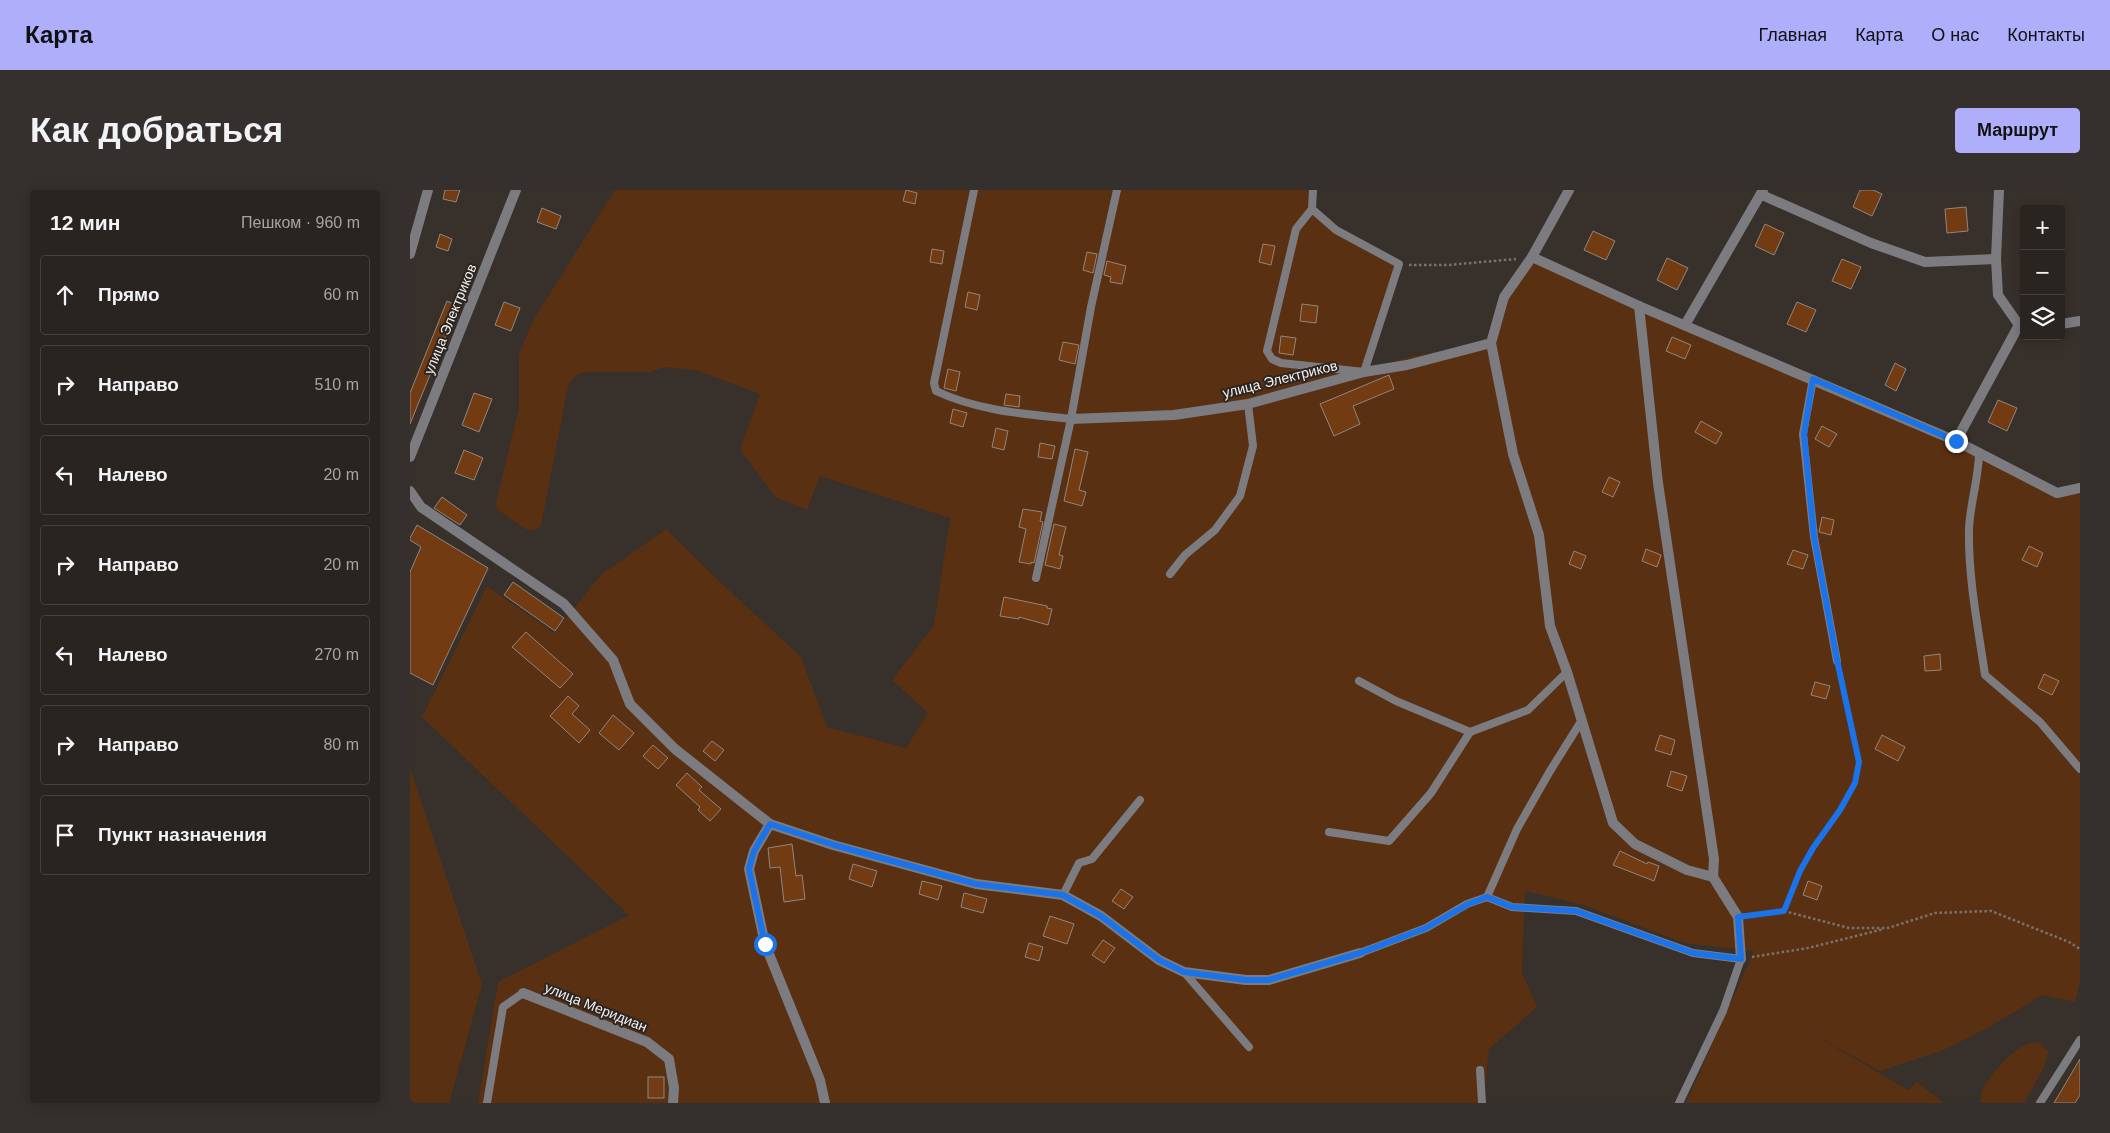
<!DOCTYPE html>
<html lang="ru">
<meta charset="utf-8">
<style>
body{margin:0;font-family:Helvetica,sans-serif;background:#35302d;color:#f1f3f6}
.controls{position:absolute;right:15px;top:15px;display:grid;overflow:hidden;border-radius:5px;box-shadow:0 2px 12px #0003}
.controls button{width:45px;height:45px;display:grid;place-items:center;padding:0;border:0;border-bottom:1px solid #45413e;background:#292420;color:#f1f3f6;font:25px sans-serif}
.stop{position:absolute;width:15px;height:15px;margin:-11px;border:4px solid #1a73e8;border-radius:50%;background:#fff}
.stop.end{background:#1a73e8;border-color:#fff;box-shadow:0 1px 5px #0008}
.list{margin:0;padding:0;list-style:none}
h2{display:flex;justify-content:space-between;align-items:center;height:65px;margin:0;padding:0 20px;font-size:21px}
h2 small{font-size:16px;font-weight:400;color:#a5a4a5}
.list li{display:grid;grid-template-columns:32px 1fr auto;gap:15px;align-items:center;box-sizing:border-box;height:80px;margin:0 10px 10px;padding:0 10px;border:1px solid #45413e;border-radius:5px}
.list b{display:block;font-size:19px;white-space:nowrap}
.list em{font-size:16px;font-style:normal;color:#a5a4a5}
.icon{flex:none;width:28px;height:28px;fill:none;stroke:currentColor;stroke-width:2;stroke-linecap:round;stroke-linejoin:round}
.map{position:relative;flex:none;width:1670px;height:913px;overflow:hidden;border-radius:5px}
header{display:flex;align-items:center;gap:30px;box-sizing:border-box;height:70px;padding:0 25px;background:#aeaefb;color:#111}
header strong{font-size:24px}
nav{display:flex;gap:28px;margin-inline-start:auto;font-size:18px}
.intro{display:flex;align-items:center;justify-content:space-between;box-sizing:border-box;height:120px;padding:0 30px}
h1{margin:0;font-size:35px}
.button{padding:12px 22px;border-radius:5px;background:#aeaefb;color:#111;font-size:18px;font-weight:700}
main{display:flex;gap:30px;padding:0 30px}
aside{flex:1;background:#292420;border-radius:5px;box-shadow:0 2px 12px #0003}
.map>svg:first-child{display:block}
.green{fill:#593012}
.building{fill:#723b11;stroke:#8f8782}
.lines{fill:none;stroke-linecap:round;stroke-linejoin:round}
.path{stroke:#79736f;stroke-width:2.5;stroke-dasharray:2.5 2.5;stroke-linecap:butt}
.service{stroke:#7c7c80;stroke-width:8}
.minor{stroke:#7c7c80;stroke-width:10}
.route{stroke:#1a73e8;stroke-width:6}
.labels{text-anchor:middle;stroke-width:4;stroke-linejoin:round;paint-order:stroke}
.street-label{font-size:14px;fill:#f5f0ed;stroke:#2c2622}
</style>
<header>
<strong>Карта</strong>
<nav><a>Главная</a><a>Карта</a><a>О нас</a><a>Контакты</a></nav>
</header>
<div class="intro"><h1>Как добраться</h1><a class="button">Маршрут</a></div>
<main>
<aside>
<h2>12 мин<small>Пешком · 960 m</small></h2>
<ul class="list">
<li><svg class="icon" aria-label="ahead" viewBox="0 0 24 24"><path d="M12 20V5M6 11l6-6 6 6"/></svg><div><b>Прямо</b></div><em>60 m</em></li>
<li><svg class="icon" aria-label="right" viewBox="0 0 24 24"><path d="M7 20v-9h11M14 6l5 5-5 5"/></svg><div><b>Направо</b></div><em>510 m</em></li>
<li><svg class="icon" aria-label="left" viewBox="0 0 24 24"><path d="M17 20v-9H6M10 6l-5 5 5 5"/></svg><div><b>Налево</b></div><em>20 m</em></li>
<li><svg class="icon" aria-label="right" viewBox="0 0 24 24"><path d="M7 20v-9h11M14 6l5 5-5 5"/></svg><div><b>Направо</b></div><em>20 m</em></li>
<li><svg class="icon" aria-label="left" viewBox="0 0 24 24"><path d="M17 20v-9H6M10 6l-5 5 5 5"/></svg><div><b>Налево</b></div><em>270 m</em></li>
<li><svg class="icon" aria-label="right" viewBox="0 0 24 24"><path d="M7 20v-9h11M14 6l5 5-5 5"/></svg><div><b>Направо</b></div><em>80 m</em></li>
<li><svg class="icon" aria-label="arrive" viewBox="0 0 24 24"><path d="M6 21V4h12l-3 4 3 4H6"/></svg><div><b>Пункт назначения</b></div></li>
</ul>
</aside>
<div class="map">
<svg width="1670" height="913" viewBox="0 0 1670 913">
<rect width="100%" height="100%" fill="#37302b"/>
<g class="green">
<polygon points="205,0 903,0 902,19 926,40 989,74 954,181 1003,166 1081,153 1094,107 1122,67 1403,189 1647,303 1670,298 1670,793 1665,812 1632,805 1583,835 1534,860 1470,881 1401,843 1498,900 1507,892 1534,913 1276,913 1344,761 1274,753 1174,715 1115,701 1112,783 1127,817 1079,859 1073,913 68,913 88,792 219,725 12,527 77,396 144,443 191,385 256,339 307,389 391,467 417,537 496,558 518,523 482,490 524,435 540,328 410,286 397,320 365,307 330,259 350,204 286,180 254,177 240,182 173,182 164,187 158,196 131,336 124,340 115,339 88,320 86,313 109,218 109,164 124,129"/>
<polygon points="0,578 72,795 39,913 0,913"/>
<path d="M1629,852L1639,862L1633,879L1614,913H1571C1567,895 1599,864 1614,855C1618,853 1624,853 1629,852Z"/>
</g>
<g class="building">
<polygon points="35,0 50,0 46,12 33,9"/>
<polygon points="496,0 507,3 505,14 493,11"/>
<polygon points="1450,0 1463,0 1472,4 1462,26 1443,17"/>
<polygon points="1556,17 1558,41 1537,43 1535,19"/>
<polygon points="132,18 151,26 146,39 127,32"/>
<polygon points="1355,34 1374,43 1364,65 1345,56"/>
<polygon points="1183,41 1205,51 1196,70 1174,60"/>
<polygon points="30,44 42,49 38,61 26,57"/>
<polygon points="853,54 865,56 861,75 849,72"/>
<polygon points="522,59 534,61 532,74 520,72"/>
<polygon points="677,62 687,64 683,83 673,80"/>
<polygon points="1257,68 1278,78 1267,100 1247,90"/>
<polygon points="1432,69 1451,77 1441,99 1422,91"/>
<polygon points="697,71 716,76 712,94 700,92 701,87 694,85"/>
<polygon points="558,102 570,105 567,120 555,117"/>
<polygon points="37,111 48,116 0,234 0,203"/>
<polygon points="94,112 110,118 101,141 85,135"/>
<polygon points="1387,112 1406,120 1396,142 1377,134"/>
<polygon points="892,114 908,116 906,133 890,131"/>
<polygon points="871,146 886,148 883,165 869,163"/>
<polygon points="1262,147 1281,155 1275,169 1256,161"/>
<polygon points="653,152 669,155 665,174 649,170"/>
<polygon points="1485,173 1496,179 1486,201 1475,195"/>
<polygon points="538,179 550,182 546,201 534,198"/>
<polygon points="979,185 984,199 943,216 950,234 924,246 910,214"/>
<polygon points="64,203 82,209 69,242 52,235"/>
<polygon points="596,204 610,206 609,217 594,215"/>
<polygon points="1588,210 1607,218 1597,241 1578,232"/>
<polygon points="543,219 557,223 553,237 540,233"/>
<polygon points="1291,231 1312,243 1306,254 1285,242"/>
<polygon points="1412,236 1427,244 1419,257 1405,249"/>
<polygon points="586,238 598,241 594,260 582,257"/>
<polygon points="630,253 645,256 642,269 628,267"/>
<polygon points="665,259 678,262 669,300 676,302 672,316 654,311"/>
<polygon points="54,260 73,268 64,290 45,283"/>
<polygon points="1199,287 1210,292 1203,307 1192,302"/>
<polygon points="32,307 57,325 50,335 24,318"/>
<polygon points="613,319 632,322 630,331 633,332 624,373 621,372 621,374 609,372 616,339 609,337"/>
<polygon points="1412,327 1424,330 1421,345 1409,342"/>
<polygon points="644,334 656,337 649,365 653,366 650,379 635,375"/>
<polygon points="7,335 78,378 23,495 0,483 0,382 11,357 0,350 0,348"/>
<polygon points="1619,356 1633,363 1627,377 1612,370"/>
<polygon points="1236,359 1251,365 1247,377 1232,371"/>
<polygon points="1383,360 1398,365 1393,379 1377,374"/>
<polygon points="1164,361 1176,366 1171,379 1159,374"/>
<polygon points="103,392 154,428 145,441 94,405"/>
<polygon points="594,407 637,416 637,418 642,419 638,435 609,427 609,429 590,426"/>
<polygon points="116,442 163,484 150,498 102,457"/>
<polygon points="1530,464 1531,480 1515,481 1514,466"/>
<polygon points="1634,484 1649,491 1642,505 1628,498"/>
<polygon points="1405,492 1420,496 1416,509 1401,505"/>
<polygon points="158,506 169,516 162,524 180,540 169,553 140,526"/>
<polygon points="203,525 224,543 209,560 189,543"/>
<polygon points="1250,545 1265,550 1261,565 1245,560"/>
<polygon points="1472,545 1495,557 1488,571 1465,559"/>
<polygon points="302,551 314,560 305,571 293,561"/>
<polygon points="243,555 258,568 248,579 233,566"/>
<polygon points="1261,581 1277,586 1272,601 1257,596"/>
<polygon points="277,583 292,597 289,600 311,619 300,631 288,620 290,617 266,595"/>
<polygon points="382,654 386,686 392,685 395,709 374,712 370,677 360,678 358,658"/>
<polygon points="1210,661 1237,674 1238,672 1249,676 1244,691 1203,675"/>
<polygon points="443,674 467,681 462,697 439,689"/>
<polygon points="512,691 532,696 528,710 509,704"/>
<polygon points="1398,691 1412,696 1407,710 1393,705"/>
<polygon points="711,699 723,707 714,719 702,711"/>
<polygon points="554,703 577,709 573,723 551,717"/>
<polygon points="640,726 664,734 657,754 633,746"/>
<polygon points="693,750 705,758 694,773 682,765"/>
<polygon points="619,753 633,757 629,771 615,767"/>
<polygon points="1670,869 1670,905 1665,913 1644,913"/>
<rect x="238" y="887" width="16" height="21"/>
</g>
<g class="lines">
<g class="path">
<polyline points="999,75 1038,75 1106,69"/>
<polyline points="1374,721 1439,738 1478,738 1525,723 1581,721 1659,752 1670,759"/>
<polyline points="1339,726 1374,721 1390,681 1403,658 1430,620 1445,593 1449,572 1429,481"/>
<polyline points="1342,767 1398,758 1474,739"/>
</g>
<g class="service">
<path d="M564,0L524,193L526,201C568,221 616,224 661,229"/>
<polyline points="902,19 886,39 857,161 862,169 871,173 954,182 989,74 926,40 902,19 903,0"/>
<polyline points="1403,189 1393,244 1404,347 1427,471"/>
<path d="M1569,262C1569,288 1560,313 1559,339C1558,387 1568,437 1575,485L1630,532L1670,579"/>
<polyline points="760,384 775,365 805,340 830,306 843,256 838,214"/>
<polyline points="626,388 661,229 681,117 707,0"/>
<polyline points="949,491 986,511 1060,542"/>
<polyline points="919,642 979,651 1021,603 1060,542 1118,520 1157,482"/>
<polyline points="653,705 669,673 682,669 730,610"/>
<polyline points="1077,707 1107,639 1140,581 1172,530"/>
<polyline points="950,763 1016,738 1057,714 1077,707 1102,717 1166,721 1283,763 1331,769 1313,821 1269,913"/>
<polyline points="774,782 839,857"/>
<polyline points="1070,880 1072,913"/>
<polyline points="77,913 93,817 113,803"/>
<polyline points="1630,913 1670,850"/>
</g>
<g class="minor">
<polyline points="1159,0 1122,67 1094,107 1081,153 1103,264 1129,345 1140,436 1157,482 1203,633 1225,654 1277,680 1303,687 1328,727 1331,769"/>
<polyline points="1352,5 1461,53 1515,72 1586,69"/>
<polyline points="0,64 18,0"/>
<polyline points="1122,67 1229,116 1546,251 1647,303 1670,298"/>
<polyline points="1229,116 1248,293 1304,669 1303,687"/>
<polyline points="1651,134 1670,131"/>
<polyline points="1275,135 1353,0"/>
<polyline points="661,229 764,225 838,214 954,182 997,175 1081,153"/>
<polyline points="1546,251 1609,135 1588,105 1586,69 1589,0"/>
<polyline points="0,267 106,0"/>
<polyline points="0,301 11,317 154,414 203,470 220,514 265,559 360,634 423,655 566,694 653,705 691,726 749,770 774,782 836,790 859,790 950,763"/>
<polyline points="360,634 344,661 339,679 355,754 410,890 415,913"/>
<polyline points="113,803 237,852 259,869 264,898 263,913"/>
</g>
</g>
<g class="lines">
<polyline class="route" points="355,754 339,679 344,661 360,634 424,655 566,694 653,705 691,726 749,770 774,782 836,790 859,790 950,763 1016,738 1058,714 1077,707 1102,717 1166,721 1283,763 1331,769 1328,727 1374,721 1390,681 1403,658 1430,620 1445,593 1449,572 1427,470 1404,347 1394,244 1403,189 1546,251"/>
</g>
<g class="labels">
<g class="street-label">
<text transform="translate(40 129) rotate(-68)" y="5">улица Электриков</text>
<text transform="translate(870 189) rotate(-14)" y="5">улица Электриков</text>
<text transform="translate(186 817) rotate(22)" y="5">улица Меридиан</text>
</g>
</g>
</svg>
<div class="controls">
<button>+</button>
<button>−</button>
<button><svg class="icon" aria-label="layers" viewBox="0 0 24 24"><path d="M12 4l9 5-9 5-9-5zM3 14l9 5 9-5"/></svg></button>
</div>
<div class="stop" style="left:355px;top:754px"></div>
<div class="stop end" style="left:1546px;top:251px"></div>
</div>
</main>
